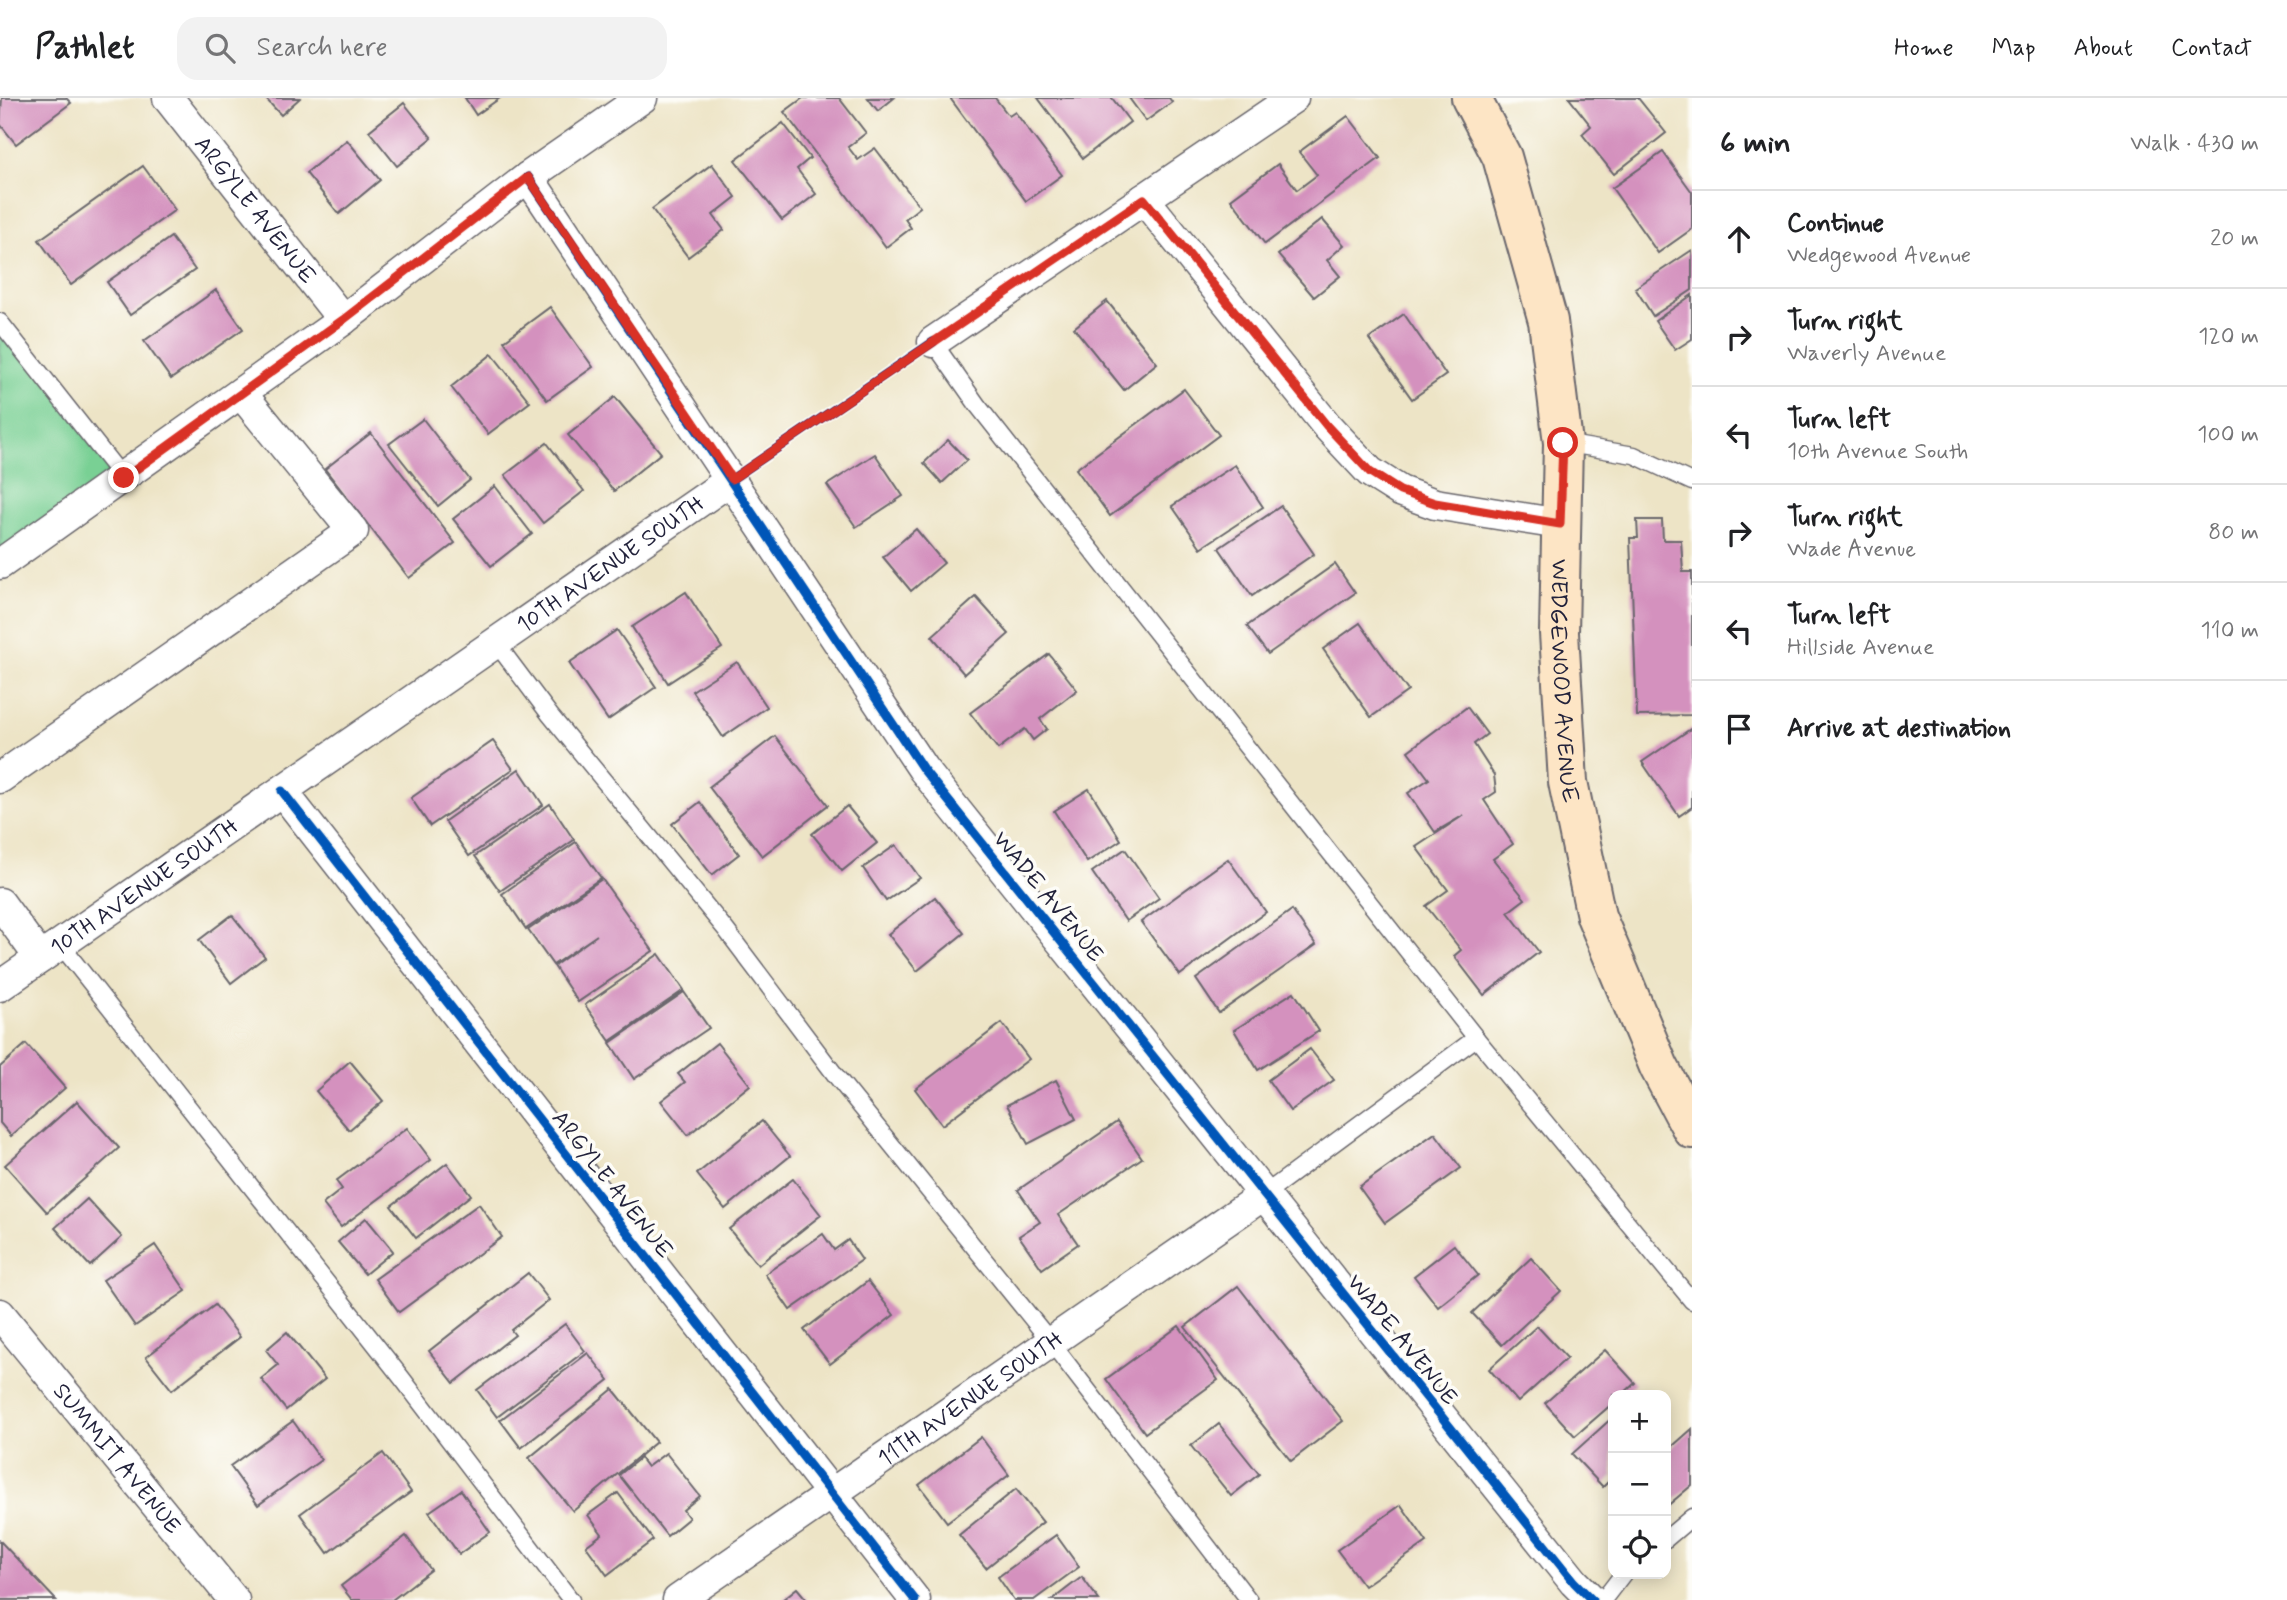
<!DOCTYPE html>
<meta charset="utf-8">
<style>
body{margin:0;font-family:Mynerve,sans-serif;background:#f2f2f2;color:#202124}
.controls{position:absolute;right:21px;bottom:21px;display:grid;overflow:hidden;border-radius:14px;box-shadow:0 4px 18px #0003}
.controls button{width:63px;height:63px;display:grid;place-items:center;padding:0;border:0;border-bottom:2px solid #e0e0e0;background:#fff;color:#202124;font:35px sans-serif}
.stop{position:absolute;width:21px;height:21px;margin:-16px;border:5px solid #d93025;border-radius:50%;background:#fff}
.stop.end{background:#d93025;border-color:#fff;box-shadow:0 2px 7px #0008}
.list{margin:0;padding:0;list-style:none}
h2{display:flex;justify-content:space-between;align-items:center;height:91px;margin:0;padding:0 28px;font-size:30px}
h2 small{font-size:23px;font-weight:400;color:#757577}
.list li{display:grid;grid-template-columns:46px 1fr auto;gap:21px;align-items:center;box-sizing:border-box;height:98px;padding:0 28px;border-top:2px solid #e0e0e0}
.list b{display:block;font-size:26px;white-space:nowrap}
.list p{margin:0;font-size:23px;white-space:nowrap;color:#757577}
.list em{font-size:23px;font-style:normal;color:#757577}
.icon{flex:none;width:38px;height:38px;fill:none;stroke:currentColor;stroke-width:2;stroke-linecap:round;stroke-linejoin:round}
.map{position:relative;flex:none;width:1692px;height:1502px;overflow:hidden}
header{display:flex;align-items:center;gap:42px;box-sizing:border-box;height:98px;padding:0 35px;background:#fff;border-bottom:2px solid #e0e0e0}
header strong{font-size:33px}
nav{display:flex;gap:38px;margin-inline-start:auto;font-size:24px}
.search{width:490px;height:63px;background:#f2f2f2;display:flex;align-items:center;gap:18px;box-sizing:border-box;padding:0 24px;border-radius:21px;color:#757577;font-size:26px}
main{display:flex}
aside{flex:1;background:#fff}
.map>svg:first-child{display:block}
.green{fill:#79d094;stroke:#4e7968;stroke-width:2}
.building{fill:#d491be}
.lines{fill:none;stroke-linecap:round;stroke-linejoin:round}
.service-casing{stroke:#69666c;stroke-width:19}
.minor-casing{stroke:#69666c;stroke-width:33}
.secondary-casing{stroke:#69666c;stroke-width:42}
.service{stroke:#fff;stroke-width:16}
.minor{stroke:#fff;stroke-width:30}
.secondary{stroke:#fde5c5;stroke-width:38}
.cycleway-casing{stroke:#fdfcf7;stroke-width:13}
.cycleway{stroke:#0057b8;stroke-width:9}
.route{stroke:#d93025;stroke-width:9}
.labels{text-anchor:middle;stroke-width:7;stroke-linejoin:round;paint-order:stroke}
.street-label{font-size:23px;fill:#22223b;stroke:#fdfcf7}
</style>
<header>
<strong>Pathlet</strong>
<div class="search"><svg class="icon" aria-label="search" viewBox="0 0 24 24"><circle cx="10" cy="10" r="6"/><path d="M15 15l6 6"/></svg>Search here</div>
<nav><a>Home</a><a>Map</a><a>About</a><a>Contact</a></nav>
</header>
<main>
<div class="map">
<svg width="1692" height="1502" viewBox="0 0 1692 1502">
<rect width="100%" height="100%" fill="#fdfcf7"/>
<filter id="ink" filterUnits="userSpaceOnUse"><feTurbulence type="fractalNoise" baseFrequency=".0143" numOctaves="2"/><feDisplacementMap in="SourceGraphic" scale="14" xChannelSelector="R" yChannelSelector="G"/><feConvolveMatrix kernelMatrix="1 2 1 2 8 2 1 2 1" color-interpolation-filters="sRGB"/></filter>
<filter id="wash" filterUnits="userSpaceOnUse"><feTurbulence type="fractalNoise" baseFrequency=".00686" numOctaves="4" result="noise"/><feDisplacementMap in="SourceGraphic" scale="28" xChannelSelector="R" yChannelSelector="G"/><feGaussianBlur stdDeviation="1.57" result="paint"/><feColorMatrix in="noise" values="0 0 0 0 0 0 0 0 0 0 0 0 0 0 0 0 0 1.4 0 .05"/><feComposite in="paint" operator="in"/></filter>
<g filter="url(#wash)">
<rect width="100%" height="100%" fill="#ede4c6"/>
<polygon class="green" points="0,224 123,380 0,466"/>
<g id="blocks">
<g class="building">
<polygon points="2,0 66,0 71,5 16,46 0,26"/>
<polygon points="265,0 300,0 281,17"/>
<polygon points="465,0 500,0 476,17"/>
<polygon points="803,0 839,0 866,35 848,49 858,62 875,50 920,109 905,121 911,130 886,149 784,14"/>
<polygon points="868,0 894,0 878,13"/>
<polygon points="950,0 995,0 1009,18 1015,14 1062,77 1026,103"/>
<polygon points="1038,0 1112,0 1130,24 1083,60"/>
<polygon points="1129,0 1169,0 1172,4 1146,23"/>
<polygon points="1569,0 1638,0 1666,35 1614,76 1582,36 1591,28"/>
<polygon points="404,5 432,40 397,68 369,33"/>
<polygon points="1348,18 1380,60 1265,146 1231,101 1278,66 1297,92 1317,77 1299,54"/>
<polygon points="783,25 810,60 797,71 816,96 782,122 735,62"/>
<polygon points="347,42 380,82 339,116 306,75"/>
<polygon points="1663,54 1692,94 1692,131 1658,155 1612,90"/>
<polygon points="712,66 736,99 713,117 724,132 688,159 652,111"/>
<polygon points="143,68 175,112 71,187 39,142"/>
<polygon points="1322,121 1344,147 1327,162 1340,178 1314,199 1278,157"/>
<polygon points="171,139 195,172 130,217 107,184"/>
<polygon points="1692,152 1692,192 1653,218 1635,190"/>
<polygon points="216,192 243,231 171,281 144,243"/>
<polygon points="1692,197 1692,241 1675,252 1655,223"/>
<polygon points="1107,203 1157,265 1124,292 1074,230"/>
<polygon points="550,209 593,269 547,302 504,243"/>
<polygon points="1404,216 1446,277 1412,301 1369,241"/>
<polygon points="492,256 530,304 488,336 451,289"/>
<polygon points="1184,291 1219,337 1110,418 1076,371"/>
<polygon points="615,299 661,355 614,393 568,337"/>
<polygon points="423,321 470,382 438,408 389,346"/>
<polygon points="371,335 455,445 409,480 325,371"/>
<polygon points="948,342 967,362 942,385 924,365"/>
<polygon points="547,345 584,393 543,425 505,377"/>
<polygon points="875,356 903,398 856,429 827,387"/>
<polygon points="1235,367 1263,409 1201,450 1172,408"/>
<polygon points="495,388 532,436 491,468 453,421"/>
<polygon points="1281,408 1314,456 1252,498 1219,450"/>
<polygon points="1637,422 1662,422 1663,442 1681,442 1683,474 1692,474 1692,617 1637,618 1630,440 1638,440"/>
<polygon points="916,431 944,465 911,493 883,459"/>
<polygon points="1335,466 1355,495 1268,556 1247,528"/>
<polygon points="686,494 722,550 668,585 632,529"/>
<polygon points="976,499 1009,536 964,576 932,538"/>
<polygon points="1360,525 1408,593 1371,619 1323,551"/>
<polygon points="617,532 656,589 608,622 569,565"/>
<polygon points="1049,556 1077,592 1040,621 1047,631 1033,642 1025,631 998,651 970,615"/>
<polygon points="737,564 767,609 723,639 692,593"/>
<polygon points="1467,609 1487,636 1474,646 1494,677 1496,694 1484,702 1513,746 1493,761 1525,801 1508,814 1539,854 1484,897 1454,858 1461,852 1426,808 1448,792 1416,749 1464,717 1435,734 1408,695 1429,681 1408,653"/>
<polygon points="1692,630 1692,709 1679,718 1642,664"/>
<polygon points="775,638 828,707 762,758 709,689"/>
<polygon points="493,643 513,671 430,728 411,700"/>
<polygon points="519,671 543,707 469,758 445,723"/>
<polygon points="1089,691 1121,742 1087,764 1054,713"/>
<polygon points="700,704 739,756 712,777 672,726"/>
<polygon points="550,706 574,742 500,793 475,758"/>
<polygon points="847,708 877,745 842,773 812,736"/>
<polygon points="576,744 601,780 526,831 502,796"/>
<polygon points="896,747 920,780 886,803 863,770"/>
<polygon points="1125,751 1159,800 1126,823 1092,774"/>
<polygon points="1228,761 1266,814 1180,877 1141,824"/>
<polygon points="602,781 653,853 578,904 554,868 597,837 553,867 528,832"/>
<polygon points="935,799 964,835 917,873 888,836"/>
<polygon points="1292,812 1316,847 1219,915 1196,881"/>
<polygon points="232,817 265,859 231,885 199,842"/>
<polygon points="659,856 684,892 610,943 585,907"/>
<polygon points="684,894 709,930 634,981 610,945"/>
<polygon points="1294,894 1319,933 1258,972 1234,932"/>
<polygon points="1002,925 1029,961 942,1027 915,991"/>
<polygon points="717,945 750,987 688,1037 661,1003 685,984 678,976"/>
<polygon points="26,946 65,990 11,1038 0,1025 0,969"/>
<polygon points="1310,951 1334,982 1290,1013 1268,982"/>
<polygon points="350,963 383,1003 349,1032 316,993"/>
<polygon points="1056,982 1076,1021 1028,1046 1007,1007"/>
<polygon points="77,1003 119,1050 47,1114 5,1067"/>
<polygon points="762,1023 790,1058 725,1111 697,1076"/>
<polygon points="1117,1024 1142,1060 1058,1117 1078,1146 1042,1171 1019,1138 1040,1124 1018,1092"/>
<polygon points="407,1030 431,1062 341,1129 323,1106 342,1091 336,1083"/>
<polygon points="1435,1035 1461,1070 1385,1125 1359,1089"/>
<polygon points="447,1065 471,1097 416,1140 391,1108"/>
<polygon points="793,1081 821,1117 758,1167 729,1131"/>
<polygon points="87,1101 122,1139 90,1168 55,1130"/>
<polygon points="479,1106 502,1139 399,1214 375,1181"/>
<polygon points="366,1120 393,1153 365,1176 338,1144"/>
<polygon points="823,1136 834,1152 848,1142 862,1162 790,1212 765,1176"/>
<polygon points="155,1147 186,1193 135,1228 103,1182"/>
<polygon points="1454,1147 1478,1177 1438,1209 1414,1178"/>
<polygon points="1531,1160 1561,1193 1502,1247 1472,1215"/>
<polygon points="528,1175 549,1202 511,1232 515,1237 454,1285 429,1253"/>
<polygon points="868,1183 894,1217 830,1266 804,1232"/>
<polygon points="1238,1188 1343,1323 1291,1363 1185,1229"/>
<polygon points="215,1207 240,1239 172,1292 146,1259"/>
<polygon points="565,1226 585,1253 497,1319 477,1292"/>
<polygon points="1179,1228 1218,1282 1145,1335 1106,1281"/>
<polygon points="1537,1228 1567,1260 1518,1304 1489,1271"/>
<polygon points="287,1234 325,1281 286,1312 261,1281 278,1267 266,1252"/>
<polygon points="1605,1252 1635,1285 1622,1297 1613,1297 1613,1305 1575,1338 1545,1305"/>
<polygon points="588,1255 609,1282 521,1350 500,1322"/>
<polygon points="613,1291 656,1344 573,1413 529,1360"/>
<polygon points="1613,1319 1613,1379 1603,1389 1572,1356"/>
<polygon points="293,1323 321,1362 258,1407 230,1368"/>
<polygon points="1219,1326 1259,1376 1231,1398 1191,1348"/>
<polygon points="1692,1331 1692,1387 1666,1409 1666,1354"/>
<polygon points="981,1339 1009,1377 947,1424 919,1387"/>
<polygon points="383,1355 411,1394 328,1455 300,1416"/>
<polygon points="666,1355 700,1398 683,1412 689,1420 667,1438 619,1377 640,1360 647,1369"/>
<polygon points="1016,1391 1043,1424 986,1470 959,1437"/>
<polygon points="461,1392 490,1434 459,1456 429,1414"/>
<polygon points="618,1395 653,1442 607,1477 586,1448 602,1436 588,1417"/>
<polygon points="1401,1407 1427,1444 1364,1488 1337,1452"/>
<polygon points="1056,1437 1079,1469 1034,1502 1014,1502 998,1479"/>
<polygon points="406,1438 431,1472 392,1502 352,1502 341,1488"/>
<polygon points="0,1443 56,1502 0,1502"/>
<polygon points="1082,1479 1099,1502 1052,1502"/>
<polygon points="797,1490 807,1502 782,1502"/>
</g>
</g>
</g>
<g filter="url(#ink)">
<use href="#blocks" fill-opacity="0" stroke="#69666c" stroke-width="2"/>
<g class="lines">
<g class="service-casing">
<g id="service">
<polyline points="0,224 123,380"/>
<polyline points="933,244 978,308 1476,940 1692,1203"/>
<polyline points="1563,345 1634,357 1692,384"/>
<polyline points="496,545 550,617 726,832 836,978 1050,1243 1249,1502"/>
<polyline points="60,846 401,1279 571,1502"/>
<polyline points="1262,1098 1476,940"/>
<polyline points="1666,1441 1692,1419"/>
<polyline points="1603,1502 1623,1476"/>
</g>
</g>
<g class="minor-casing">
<g id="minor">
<path id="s1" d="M168,0L343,222"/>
<polyline points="528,79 923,671 1574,1484 1592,1502"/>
<polyline points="1144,101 1327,328 1370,374 1400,393 1435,406 1560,426"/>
<polyline points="933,244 1293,0"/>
<polyline points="0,466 343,222 528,79 642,0"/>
<polyline points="0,680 353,433 241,295"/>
<polyline points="282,693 915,1502"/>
<polyline points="0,805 40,860"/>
<path id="s2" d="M0,888L732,381"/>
<path id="s3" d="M0,1216L234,1502"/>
<path id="s4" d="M678,1502L1262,1098"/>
</g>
</g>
<g class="secondary-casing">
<g id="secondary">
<path id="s5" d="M1471,0L1502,59L1548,223L1563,345L1559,535L1568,684L1596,818L1659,969L1692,1031"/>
</g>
</g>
<use href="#service" class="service"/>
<use href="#minor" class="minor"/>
<use href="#secondary" class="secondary"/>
<g class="cycleway-casing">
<g id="cycleway">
<polyline points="528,79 923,671 1574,1484 1592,1502"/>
<polyline points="732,381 933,244"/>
<polyline points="282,693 915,1502"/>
</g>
</g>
<use href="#cycleway" class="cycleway"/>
</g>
</g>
<g class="lines" filter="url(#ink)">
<polyline class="route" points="124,380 343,222 528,79 732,381 1144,101 1327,328 1370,374 1400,393 1435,405 1560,426 1563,345"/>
</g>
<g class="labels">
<g class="street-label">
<text dy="8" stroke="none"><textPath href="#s1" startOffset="142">ARGYLE AVENUE</textPath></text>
<text dy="8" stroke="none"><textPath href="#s2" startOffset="742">10TH AVENUE SOUTH</textPath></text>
<text dy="8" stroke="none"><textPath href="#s5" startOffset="598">WEDGEWOOD AVENUE</textPath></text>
<text dy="8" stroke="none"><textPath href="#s2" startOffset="175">10TH AVENUE SOUTH</textPath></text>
<text transform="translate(1049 798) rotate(51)" y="8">WADE AVENUE</text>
<text transform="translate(613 1086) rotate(52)" y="8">ARGYLE AVENUE</text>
<text transform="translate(1403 1241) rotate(51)" y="8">WADE AVENUE</text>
<text dy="8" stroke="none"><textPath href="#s4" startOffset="355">11TH AVENUE SOUTH</textPath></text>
<text dy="8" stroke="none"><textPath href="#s3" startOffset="186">SUMMIT AVENUE</textPath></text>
</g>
</g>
</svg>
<div class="controls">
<button>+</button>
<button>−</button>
<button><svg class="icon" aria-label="locate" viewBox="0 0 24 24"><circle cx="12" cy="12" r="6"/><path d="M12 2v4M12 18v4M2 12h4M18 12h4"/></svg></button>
</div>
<div class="stop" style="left:1563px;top:345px"></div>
<div class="stop end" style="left:124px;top:380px"></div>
</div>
<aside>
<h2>6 min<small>Walk · 430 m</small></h2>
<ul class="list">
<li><svg class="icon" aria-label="ahead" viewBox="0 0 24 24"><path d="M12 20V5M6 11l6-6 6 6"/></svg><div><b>Continue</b><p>Wedgewood Avenue</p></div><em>20 m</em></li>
<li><svg class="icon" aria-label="right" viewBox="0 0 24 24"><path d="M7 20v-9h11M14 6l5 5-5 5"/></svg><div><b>Turn right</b><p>Waverly Avenue</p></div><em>120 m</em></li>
<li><svg class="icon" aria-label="left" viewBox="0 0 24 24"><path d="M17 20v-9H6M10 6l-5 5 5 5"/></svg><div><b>Turn left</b><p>10th Avenue South</p></div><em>100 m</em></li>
<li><svg class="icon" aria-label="right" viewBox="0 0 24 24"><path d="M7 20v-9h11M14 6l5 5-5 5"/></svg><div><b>Turn right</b><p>Wade Avenue</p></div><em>80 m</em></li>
<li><svg class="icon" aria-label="left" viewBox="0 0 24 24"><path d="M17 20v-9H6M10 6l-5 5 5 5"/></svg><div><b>Turn left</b><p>Hillside Avenue</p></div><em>110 m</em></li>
<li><svg class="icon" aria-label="arrive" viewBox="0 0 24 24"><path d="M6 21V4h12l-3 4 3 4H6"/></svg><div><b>Arrive at destination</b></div></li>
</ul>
</aside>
</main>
